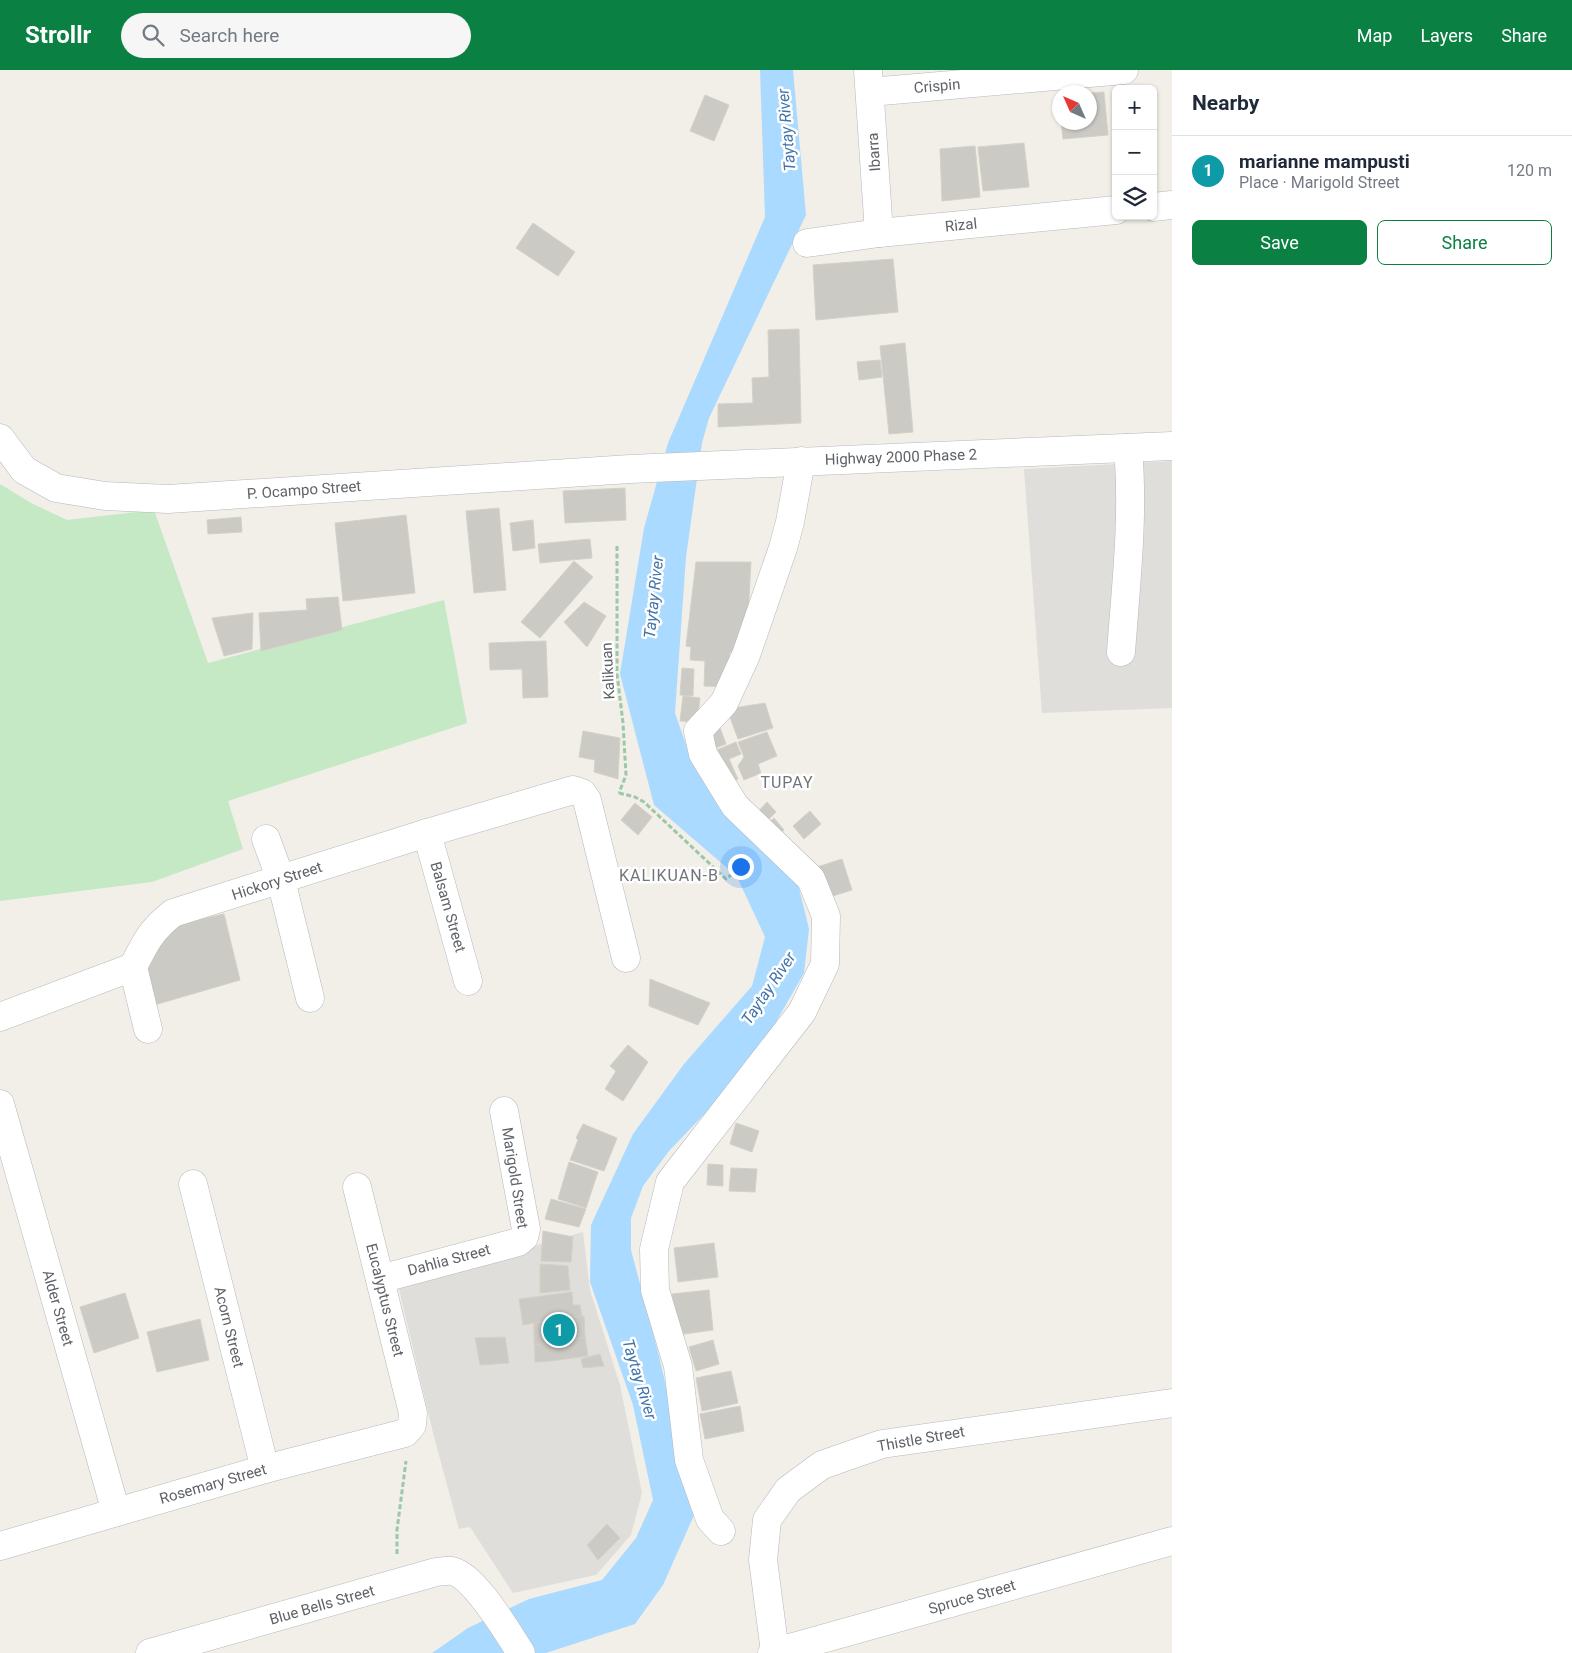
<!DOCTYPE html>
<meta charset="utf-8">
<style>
body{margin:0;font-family:Roboto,sans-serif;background:#f6f6f7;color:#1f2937}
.controls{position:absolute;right:15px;top:15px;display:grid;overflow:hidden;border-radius:8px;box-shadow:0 1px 4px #0004}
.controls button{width:45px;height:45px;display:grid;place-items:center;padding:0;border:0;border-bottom:1px solid #e0e1e3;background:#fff;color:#1f2937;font:25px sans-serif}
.compass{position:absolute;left:1052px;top:15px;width:45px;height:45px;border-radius:50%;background:#fff;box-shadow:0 1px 4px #0004;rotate:315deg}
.you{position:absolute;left:740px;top:796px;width:18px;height:18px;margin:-12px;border:4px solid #fff;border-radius:50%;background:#1a73e8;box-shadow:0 0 0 8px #1a73e833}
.badge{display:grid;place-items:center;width:32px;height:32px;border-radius:50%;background:#0b8043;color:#fff;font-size:16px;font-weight:700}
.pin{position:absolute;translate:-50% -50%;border:2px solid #fff;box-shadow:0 1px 5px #0006}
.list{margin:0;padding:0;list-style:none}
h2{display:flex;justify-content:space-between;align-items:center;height:65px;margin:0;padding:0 20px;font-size:21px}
h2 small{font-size:16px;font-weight:400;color:#747a83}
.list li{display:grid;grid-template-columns:32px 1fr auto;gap:15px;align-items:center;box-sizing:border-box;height:70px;padding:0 20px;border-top:1px solid #e0e1e3}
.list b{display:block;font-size:19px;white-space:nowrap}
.list p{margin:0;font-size:16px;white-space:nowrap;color:#747a83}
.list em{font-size:16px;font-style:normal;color:#747a83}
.actions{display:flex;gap:10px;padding:15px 20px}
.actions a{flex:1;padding:11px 0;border:1px solid #0b8043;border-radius:8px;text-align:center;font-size:18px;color:#0b8043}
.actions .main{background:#0b8043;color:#fff}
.icon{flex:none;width:28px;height:28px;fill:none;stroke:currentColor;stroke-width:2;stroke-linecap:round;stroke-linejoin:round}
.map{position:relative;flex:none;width:1172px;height:1583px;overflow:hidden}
header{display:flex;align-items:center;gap:30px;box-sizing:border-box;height:70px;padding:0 25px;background:#0b8043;color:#fff}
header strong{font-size:24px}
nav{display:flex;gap:28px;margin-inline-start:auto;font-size:18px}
.search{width:350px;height:45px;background:#f6f6f7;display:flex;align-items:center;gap:12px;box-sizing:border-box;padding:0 18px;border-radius:28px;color:#747a83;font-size:19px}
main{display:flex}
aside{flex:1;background:#fff}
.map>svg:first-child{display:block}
.industrial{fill:#e0deda}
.green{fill:#c5e8c5}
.water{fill:#aadaff}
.building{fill:#cccac5;stroke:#d6d1c6}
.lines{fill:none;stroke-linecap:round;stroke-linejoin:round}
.minor-casing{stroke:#b5b8bc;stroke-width:29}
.path{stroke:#9cc7a9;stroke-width:3;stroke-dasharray:5 2.5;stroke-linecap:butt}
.minor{stroke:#fff;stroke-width:28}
.labels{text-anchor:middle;stroke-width:5;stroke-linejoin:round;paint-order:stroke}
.street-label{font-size:15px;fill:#5f6368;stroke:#fff}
.water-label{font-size:16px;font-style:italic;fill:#4174aa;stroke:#fff}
.neighbourhood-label{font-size:16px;letter-spacing:1px;fill:#70757a;stroke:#fff}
</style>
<header>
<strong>Strollr</strong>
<div class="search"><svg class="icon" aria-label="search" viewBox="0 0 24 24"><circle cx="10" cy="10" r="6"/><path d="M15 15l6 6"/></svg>Search here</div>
<nav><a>Map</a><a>Layers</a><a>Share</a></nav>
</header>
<main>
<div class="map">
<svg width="1172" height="1583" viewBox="0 0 1172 1583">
<rect width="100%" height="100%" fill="#f1efe8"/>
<g class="industrial">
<polygon points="1172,391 1172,638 1042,643 1024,399"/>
<polygon points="583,1162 590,1220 620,1315 642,1423 631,1465 596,1505 513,1523 470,1457 459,1459 434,1367 398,1215"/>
</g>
<polygon class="green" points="0,414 31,433 67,450 154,440 208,593 444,530 467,653 228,731 243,779 152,812 0,831"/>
<polygon class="water" points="760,0 793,0 806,145 709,348 702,373 686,487 675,643 690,686 797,810 809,859 804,903 752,994 669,1081 643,1116 631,1148 631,1180 659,1286 695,1443 663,1515 635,1554 546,1583 432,1583 468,1558 529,1529 602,1510 636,1468 653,1430 633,1335 590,1212 591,1155 633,1064 684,994 752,916 765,867 738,809 733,803 654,735 620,604 644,458 668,373 765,147"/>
<g class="building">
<polygon points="1104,22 1108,65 1063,69 1061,52 1090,52 1090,23"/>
<polygon points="705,25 729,35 714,71 690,61"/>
<polygon points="1024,73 1029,117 983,121 978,77"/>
<polygon points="975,76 980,127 942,131 940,79"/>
<polygon points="533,153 575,182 558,206 516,178"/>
<polygon points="893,189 898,242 816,250 813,195"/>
<polygon points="799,259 801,353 718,357 718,334 753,333 752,308 769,307 768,260"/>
<polygon points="905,273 913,362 889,364 880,276"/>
<polygon points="880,290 882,307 859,310 857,292"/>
<polygon points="625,418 626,450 565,453 563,421"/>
<polygon points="499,438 506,520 474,523 466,441"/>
<polygon points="406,445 415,523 343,531 335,453"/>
<polygon points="241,447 242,462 208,464 207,450"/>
<polygon points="533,450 535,478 513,481 510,453"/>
<polygon points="590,469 592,488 540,493 538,474"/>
<polygon points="574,491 593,507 540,568 521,552"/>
<polygon points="696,492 751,492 746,583 730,582 725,617 704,616 705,591 690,590 691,577 686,576"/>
<polygon points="338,527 342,560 261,581 259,543 307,540 306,529"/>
<polygon points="584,532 606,546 587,577 564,552"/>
<polygon points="253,543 252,579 224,586 212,548"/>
<polygon points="546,571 548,627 523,628 522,599 490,600 489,573"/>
<polygon points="682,598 694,599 693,626 680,625"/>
<polygon points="683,626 700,628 697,652 680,651"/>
<polygon points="765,633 773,658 738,669 727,639"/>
<polygon points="719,655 726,674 710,680 704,660"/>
<polygon points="583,661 620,668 618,709 594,702 595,690 579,687"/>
<polygon points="767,662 777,686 758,694 761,703 744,710 738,696 744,687 738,672"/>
<polygon points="736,672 741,684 729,689 738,709 726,715 712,682"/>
<polygon points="767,732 776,742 764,754 755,745"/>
<polygon points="635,733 652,747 638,765 621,750"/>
<polygon points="810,741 821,754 804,769 793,756"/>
<polygon points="774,748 784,760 775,769 764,757"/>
<polygon points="842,789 852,820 823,829 814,798"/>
<polygon points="224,844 240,910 151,936 141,904 156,874 179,854"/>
<polygon points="650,909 710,933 698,955 649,936"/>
<polygon points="628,975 648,992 623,1031 605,1019 616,1001 610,996"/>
<polygon points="736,1053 759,1061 752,1082 730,1074"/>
<polygon points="583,1054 617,1068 604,1101 570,1090 578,1070 576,1068"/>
<polygon points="569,1092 598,1102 586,1138 558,1129"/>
<polygon points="708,1094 723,1095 723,1116 707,1115"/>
<polygon points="731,1098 757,1099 755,1122 729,1121"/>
<polygon points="551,1129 586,1139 579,1157 545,1149"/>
<polygon points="543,1161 573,1167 571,1192 541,1191"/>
<polygon points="714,1173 718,1207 678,1212 674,1178"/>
<polygon points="540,1194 568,1196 570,1220 540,1223"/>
<polygon points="709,1220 713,1260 677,1265 672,1224"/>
<polygon points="572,1222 573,1235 580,1235 588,1286 551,1291 535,1292 534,1253 523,1255 519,1229"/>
<polygon points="125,1223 139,1268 94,1283 80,1237"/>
<polygon points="584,1246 585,1267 534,1275 534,1253"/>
<polygon points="200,1249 209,1290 157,1302 147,1262"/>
<polygon points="505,1267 509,1293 480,1295 475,1268"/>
<polygon points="713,1270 719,1294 696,1301 689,1277"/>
<polygon points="600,1284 604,1296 583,1298 581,1289"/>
<polygon points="731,1301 738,1333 702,1341 696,1308"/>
<polygon points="740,1336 744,1361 705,1369 700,1344"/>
<polygon points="607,1454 620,1468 598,1490 587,1475"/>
</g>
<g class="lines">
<g class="minor-casing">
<g id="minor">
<polyline points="868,0 879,163"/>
<polyline points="870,22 1124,0"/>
<polyline points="1153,137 1172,135"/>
<polyline points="807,173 879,163 1116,140"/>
<polyline points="0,368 24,400 56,418 105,426 168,429 630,399 1172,376"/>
<path d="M1121,582C1126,514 1134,446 1128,378"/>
<polyline points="427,763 468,911"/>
<polyline points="266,769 281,810 310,928"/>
<polyline points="133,897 148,959"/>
<path d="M0,947L133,897C145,873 151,860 173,843L427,763L573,720L582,723L587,730L626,888"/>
<polyline points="0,1034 116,1442"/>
<polyline points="193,1114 265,1399"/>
<polyline points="380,1209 518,1172 524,1167 526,1159 504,1041"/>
<polyline points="721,1461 710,1449 689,1390 678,1296 655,1220 654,1179 670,1112 802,942 825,894 826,846 811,809 735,736 703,684 698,661 724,633 746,585 783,478 790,452 801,391"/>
<polyline points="0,1476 265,1399 405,1363 412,1355 413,1343 357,1117"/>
<polyline points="775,1582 763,1490 767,1450 788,1420 822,1395 882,1374 1172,1333"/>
<path d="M150,1583L436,1502C441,1502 447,1500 452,1501C476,1507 507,1562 521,1583"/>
<polyline points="772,1583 1172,1471"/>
</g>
</g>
<g class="path">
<polyline points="617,476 617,604 623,653 626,705 619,723"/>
<polyline points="619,723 635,727 644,732 726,809 751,789"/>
<polyline points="397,1484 397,1460 406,1391"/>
</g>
<use href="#minor" class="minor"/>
</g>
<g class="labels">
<g class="street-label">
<text transform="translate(937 16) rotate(-5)" y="5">Crispin</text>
<text transform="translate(874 82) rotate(-94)" y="5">Ibarra</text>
<text transform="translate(961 155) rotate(-6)" y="5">Rizal</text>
<text transform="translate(901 387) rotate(-2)" y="5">Highway 2000 Phase 2</text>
<text transform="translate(304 420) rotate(-4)" y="5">P. Ocampo Street</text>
<text transform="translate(608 601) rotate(-93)" y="5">Kalikuan</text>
<text transform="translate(277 811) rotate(-18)" y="5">Hickory Street</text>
<text transform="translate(448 837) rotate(74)" y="5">Balsam Street</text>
<text transform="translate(515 1108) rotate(81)" y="5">Marigold Street</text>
<text transform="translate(449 1190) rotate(-15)" y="5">Dahlia Street</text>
<text transform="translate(385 1230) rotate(76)" y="5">Eucalyptus Street</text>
<text transform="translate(58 1238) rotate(74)" y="5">Alder Street</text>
<text transform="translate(229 1257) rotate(76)" y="5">Acorn Street</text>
<text transform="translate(921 1369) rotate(-10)" y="5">Thistle Street</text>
<text transform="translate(213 1414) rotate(-16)" y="5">Rosemary Street</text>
<text transform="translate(972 1527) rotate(-16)" y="5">Spruce Street</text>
<text transform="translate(322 1535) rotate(-16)" y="5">Blue Bells Street</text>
</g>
<g class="water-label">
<text transform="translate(786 60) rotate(-95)" y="6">Taytay River</text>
<text transform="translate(653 527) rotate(-84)" y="6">Taytay River</text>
<text transform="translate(768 918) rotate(-56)" y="6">Taytay River</text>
<text transform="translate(640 1309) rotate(73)" y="6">Taytay River</text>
</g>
<g class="neighbourhood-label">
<text x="787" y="718">TUPAY</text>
<text x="669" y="811">KALIKUAN-B</text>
</g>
</g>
</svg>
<div class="controls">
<button>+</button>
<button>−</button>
<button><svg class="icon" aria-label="layers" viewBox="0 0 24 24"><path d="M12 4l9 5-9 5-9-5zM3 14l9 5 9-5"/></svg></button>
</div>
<svg class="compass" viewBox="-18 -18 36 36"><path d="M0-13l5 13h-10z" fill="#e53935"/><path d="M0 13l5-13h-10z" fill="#747a83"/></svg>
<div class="you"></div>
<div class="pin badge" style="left:559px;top:1260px;background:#0f9aa8">1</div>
</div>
<aside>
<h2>Nearby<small></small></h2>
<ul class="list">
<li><span class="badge" style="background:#0f9aa8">1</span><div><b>marianne mampusti</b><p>Place · Marigold Street</p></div><em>120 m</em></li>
</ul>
<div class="actions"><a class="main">Save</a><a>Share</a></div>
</aside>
</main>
